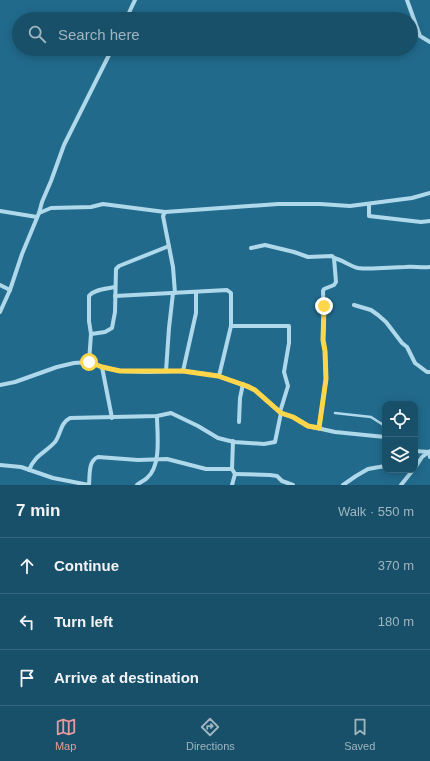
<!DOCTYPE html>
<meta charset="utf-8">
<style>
body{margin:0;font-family:Arial,sans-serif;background:#22576f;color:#f1f3f6}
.controls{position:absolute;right:12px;bottom:12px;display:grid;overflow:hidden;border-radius:8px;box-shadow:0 2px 10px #0003}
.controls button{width:36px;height:36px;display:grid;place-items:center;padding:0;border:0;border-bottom:1px solid #37677d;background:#195069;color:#f1f3f6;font:20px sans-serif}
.stop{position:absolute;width:12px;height:12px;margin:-9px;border:3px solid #ffd54a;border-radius:50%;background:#fff}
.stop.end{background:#ffd54a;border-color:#fff;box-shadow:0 1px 4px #0008}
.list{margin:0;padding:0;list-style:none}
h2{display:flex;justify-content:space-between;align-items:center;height:52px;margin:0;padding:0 16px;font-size:17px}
h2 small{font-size:13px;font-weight:400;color:#9fb5c0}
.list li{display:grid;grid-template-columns:26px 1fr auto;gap:12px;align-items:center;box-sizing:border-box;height:56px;padding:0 16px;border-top:1px solid #37677d}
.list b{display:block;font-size:15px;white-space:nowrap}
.list em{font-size:13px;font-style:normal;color:#9fb5c0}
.icon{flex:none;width:22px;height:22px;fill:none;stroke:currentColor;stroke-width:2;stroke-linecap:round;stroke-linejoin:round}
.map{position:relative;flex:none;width:430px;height:485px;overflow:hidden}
.search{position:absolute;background:#195069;box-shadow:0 2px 10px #0003;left:12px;right:12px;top:12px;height:44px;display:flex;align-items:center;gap:10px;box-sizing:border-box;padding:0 14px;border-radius:22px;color:#9fb5c0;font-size:15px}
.sheet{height:220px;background:#195069}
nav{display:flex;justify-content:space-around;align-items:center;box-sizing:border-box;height:56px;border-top:1px solid #37677d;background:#195069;font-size:11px;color:#9fb5c0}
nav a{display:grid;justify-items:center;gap:2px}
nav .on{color:#e69b98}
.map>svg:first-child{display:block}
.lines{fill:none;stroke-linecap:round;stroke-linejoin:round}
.lane{stroke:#afd9eb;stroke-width:2.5}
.street{stroke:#afd9eb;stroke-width:4}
.route{stroke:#ffd54a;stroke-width:5}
</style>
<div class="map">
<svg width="430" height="485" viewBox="0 0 430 485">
<rect width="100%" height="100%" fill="#216a8c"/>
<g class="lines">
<polyline class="lane" points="335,413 371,417 385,426"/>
<g class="street">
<polyline points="407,0 420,36 430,42"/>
<polyline points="126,19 135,0"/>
<polyline points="369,204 369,216 421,222 430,221"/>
<polyline points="0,211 37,217"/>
<polyline points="165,212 163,216 173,267 175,293"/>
<polyline points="39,213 51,208 91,207 103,204 165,212 278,204 320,204 350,206 412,198 430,193"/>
<polyline points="251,248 265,245 294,252 308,257 332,256 334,258 336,282 334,285 324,289 323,291 324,323 323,340 325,351 326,379 319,428"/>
<path d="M334,258C343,260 349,266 358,268C370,270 392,267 405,267C413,266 421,268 430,267"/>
<polyline points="0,285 10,290"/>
<polyline points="115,296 227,290 231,293 231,326 219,376"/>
<polyline points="354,305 371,310 378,315 386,322 402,343 407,347 415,363 427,372 430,372"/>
<polyline points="0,312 10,290 22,254 39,213 42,202 51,181 64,145 112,49"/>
<polyline points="231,326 289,326 289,343 284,372 288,386 280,412"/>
<polyline points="91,334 105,332 112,328 115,312 116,269 119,266 169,246"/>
<path d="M89,362L91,334L89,321V296C94,289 107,289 115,287"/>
<polyline points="102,367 112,418"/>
<polyline points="166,371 169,328 173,293"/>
<polyline points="183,371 196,313 196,292"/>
<polyline points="0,385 15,382 57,367 74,363 89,362 102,367 120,371 146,372 183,371 219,376 255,390 281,413 293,417 308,426 335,432 385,437"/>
<polyline points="239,422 240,398 243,384"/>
<polyline points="415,451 429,452 430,457"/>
<polyline points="0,465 21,467 53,478 89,485"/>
<polyline points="415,468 422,457 430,451"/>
<path d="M29,470C35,455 45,453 55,442C61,434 60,423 70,418L157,416L171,413L198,426L218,438L234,442L264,444L275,442L281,413"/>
<polyline points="235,474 270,475 277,476 282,481 293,485"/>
<path d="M89,485C90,475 88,461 98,457L138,460L167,459L206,469H232"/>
<path d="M137,485C140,482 144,481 147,478C162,465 157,433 157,416"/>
<polyline points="232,485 235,474 232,469 233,441"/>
<polyline points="343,485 356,476 368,469 385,466"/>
<polyline points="401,485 413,470"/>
</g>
</g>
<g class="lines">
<polyline class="route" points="89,362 102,367 120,371 183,371 218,376 247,386 255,390 281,413 293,417 308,426 319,428 326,379 325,351 323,340 324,306"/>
</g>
</svg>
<div class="controls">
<button><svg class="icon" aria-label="locate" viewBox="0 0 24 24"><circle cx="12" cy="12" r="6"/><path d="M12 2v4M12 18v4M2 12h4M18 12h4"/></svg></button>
<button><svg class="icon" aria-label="layers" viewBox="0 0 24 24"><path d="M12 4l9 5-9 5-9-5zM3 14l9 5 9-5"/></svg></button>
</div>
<div class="stop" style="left:89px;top:362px"></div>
<div class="stop end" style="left:324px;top:306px"></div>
<div class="search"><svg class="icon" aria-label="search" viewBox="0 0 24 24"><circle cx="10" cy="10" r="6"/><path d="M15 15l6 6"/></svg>Search here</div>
</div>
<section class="sheet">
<h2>7 min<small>Walk · 550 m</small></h2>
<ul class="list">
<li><svg class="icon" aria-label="ahead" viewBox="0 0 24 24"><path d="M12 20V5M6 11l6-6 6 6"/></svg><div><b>Continue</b></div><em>370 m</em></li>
<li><svg class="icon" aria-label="left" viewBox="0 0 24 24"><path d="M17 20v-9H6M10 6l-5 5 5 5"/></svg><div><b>Turn left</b></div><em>180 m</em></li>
<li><svg class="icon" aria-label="arrive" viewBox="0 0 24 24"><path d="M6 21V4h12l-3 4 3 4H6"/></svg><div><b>Arrive at destination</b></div></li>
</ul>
</section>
<nav>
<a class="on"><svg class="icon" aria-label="map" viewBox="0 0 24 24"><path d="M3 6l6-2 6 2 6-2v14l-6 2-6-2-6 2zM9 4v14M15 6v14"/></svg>Map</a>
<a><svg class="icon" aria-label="directions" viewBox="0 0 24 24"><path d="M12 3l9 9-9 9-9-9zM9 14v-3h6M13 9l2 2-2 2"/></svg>Directions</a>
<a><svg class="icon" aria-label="saved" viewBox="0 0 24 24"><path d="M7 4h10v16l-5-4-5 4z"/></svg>Saved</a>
</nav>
